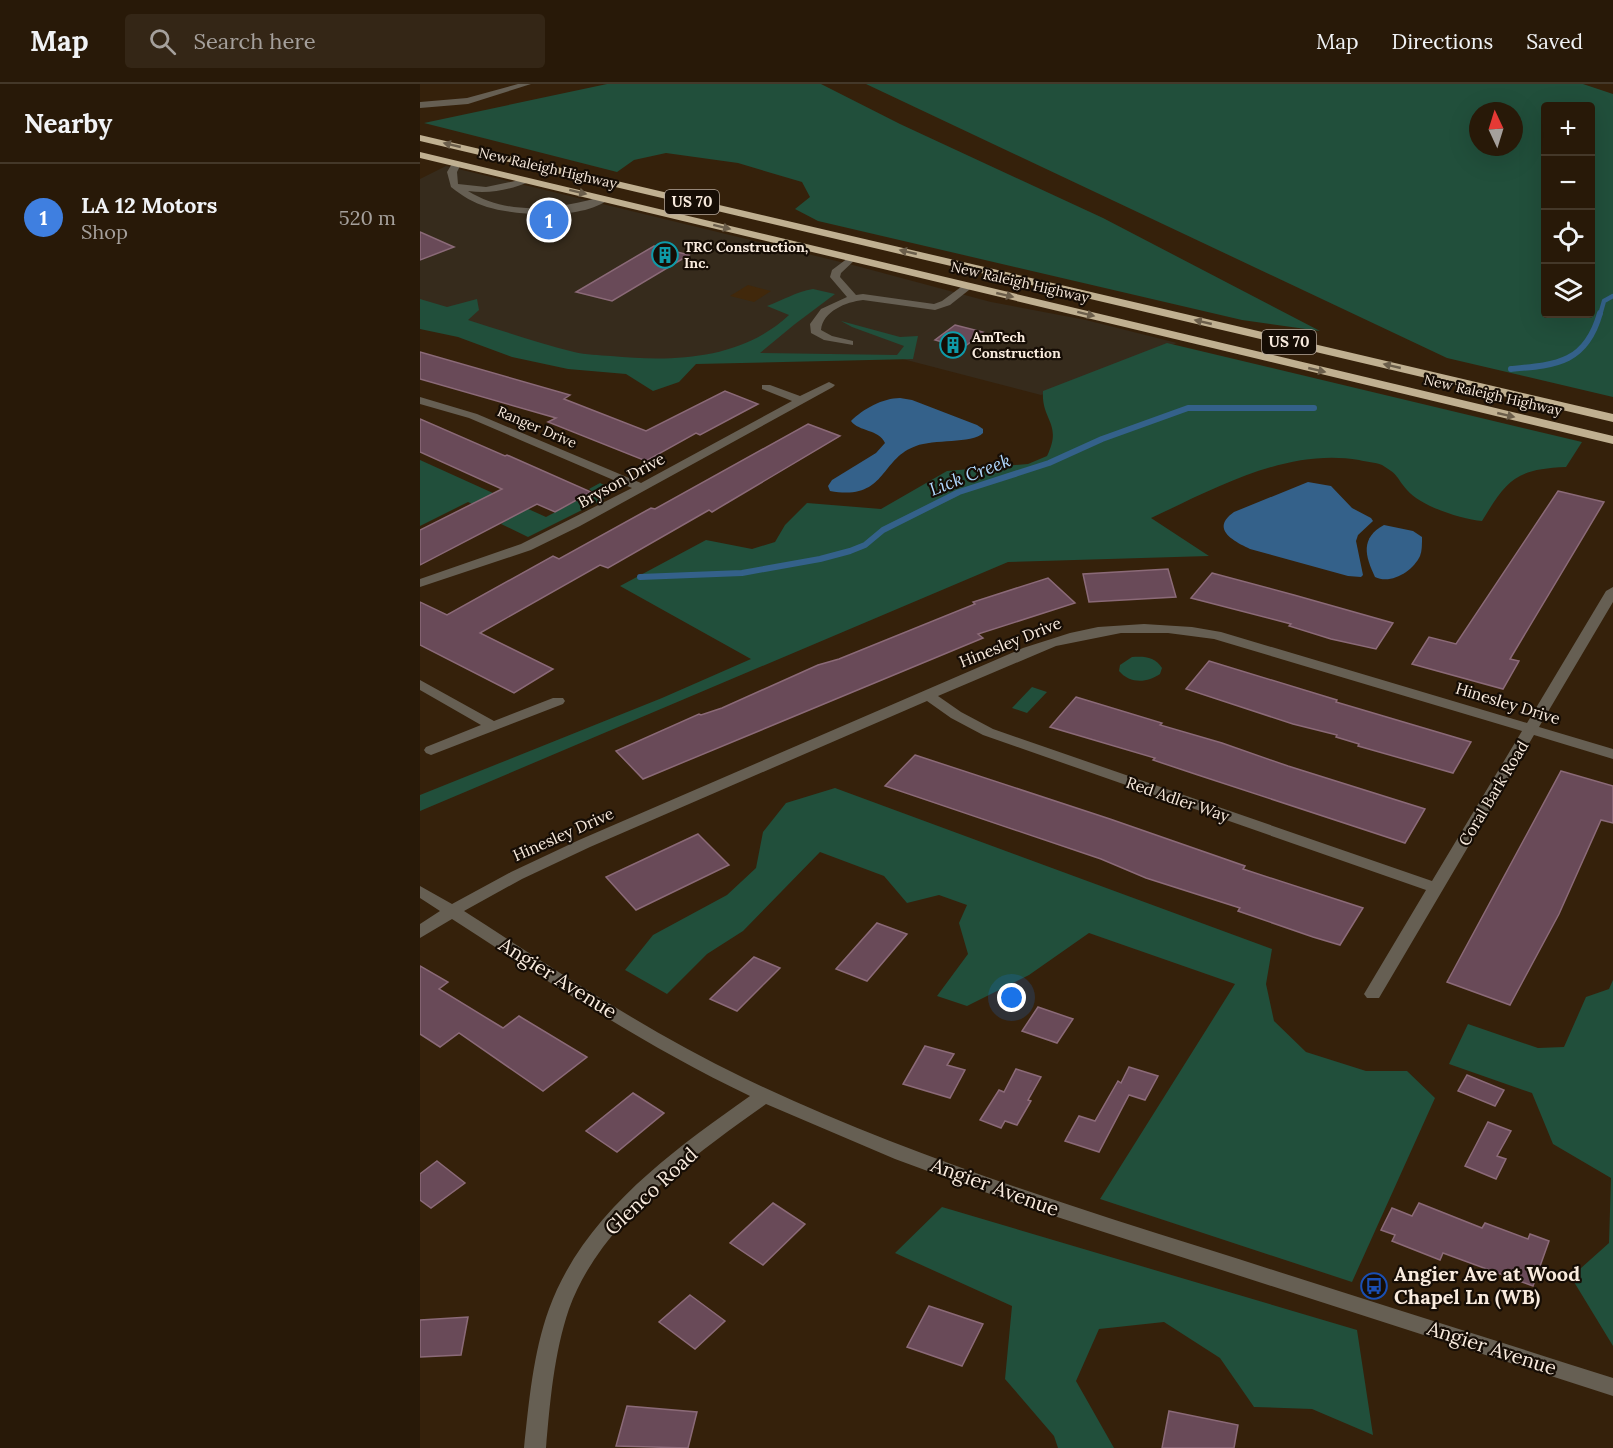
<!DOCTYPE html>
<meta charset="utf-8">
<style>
body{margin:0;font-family:Lora,serif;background:#342616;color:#f1f3f6}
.controls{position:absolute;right:18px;top:18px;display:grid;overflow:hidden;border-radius:6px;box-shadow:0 6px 24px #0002}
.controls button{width:54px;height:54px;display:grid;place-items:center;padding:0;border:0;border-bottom:2px solid #443829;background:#281908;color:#f1f3f6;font:30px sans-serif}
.compass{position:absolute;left:1049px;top:18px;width:54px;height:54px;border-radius:50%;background:#281908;box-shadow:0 6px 24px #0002;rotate:356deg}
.you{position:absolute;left:592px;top:914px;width:21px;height:21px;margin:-15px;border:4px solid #fff;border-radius:50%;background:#1a73e8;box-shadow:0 0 0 9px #1a73e833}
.badge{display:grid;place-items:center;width:39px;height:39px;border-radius:50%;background:#2563eb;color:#fff;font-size:20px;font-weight:700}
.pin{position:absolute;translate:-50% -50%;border:3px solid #fff;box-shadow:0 2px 6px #0006}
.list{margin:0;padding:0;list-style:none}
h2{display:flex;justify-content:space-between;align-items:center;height:78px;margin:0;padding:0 24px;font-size:26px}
h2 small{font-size:20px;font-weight:400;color:#a5a09c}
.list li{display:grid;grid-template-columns:39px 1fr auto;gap:18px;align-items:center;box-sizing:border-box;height:108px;padding:0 24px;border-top:2px solid #443829}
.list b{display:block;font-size:22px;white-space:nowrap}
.list p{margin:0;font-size:20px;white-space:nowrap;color:#a5a09c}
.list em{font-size:20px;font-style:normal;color:#a5a09c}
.icon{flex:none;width:33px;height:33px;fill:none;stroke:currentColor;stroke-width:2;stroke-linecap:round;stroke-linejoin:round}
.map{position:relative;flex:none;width:1193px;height:1364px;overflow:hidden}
header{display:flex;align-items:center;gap:36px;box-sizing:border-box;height:84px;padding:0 30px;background:#281908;border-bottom:2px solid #443829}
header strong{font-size:28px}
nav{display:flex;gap:33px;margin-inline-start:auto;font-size:21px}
.search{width:420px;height:54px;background:#342616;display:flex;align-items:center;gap:15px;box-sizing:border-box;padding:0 21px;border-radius:6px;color:#a5a09c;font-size:22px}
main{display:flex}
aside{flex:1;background:#281908}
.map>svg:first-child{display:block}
.commercial{fill:#362b1c}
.built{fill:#41280b}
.green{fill:#214f3b;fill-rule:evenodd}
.water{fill:#34618a}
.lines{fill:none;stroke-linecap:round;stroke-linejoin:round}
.stream-far1{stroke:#34618a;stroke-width:4.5}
.stream{stroke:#34618a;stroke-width:6}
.building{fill:#694a58;stroke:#8b6a78;stroke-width:1.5}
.minor{fill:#665f53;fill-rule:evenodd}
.highway{fill:#c0b091;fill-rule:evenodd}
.oneway{fill:#6b5e4b}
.labels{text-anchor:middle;stroke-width:4.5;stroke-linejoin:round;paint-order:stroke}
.far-street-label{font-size:14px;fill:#f9ebde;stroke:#160d05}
.far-poi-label{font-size:14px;font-weight:bold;fill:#f9ebde;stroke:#160d05;text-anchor:start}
.shield{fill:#160d05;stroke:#b5a89d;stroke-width:1.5}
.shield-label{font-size:15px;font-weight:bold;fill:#f9ebde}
.street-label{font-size:16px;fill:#f9ebde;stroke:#160d05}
.water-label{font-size:18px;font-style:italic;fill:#afd7fd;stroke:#160d05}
.near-street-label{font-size:20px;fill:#f9ebde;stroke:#160d05}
.near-poi-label{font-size:20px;font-weight:bold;fill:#f9ebde;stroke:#160d05;text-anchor:start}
</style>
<header>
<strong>Map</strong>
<div class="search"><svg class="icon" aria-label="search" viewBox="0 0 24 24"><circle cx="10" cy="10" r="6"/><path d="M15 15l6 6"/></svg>Search here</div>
<nav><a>Map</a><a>Directions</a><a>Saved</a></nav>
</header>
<main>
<aside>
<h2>Nearby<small></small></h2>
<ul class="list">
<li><span class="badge" style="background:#3f7fe0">1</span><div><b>LA 12 Motors</b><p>Shop</p></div><em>520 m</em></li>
</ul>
</aside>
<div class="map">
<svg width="1193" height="1364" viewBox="0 0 1193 1364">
<rect width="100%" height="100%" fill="#35210b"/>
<polygon class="commercial" points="26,82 433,181 571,218 666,236 757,259 621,311 475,273 160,282 0,231 0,95"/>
<polygon class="built" points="328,201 351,207 334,218 310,212"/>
<g class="green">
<polygon points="187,0 401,0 480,40 683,134 900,247 822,236 398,137 375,125 390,113 382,98 318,79 246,69 214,76 197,88 4,39"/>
<path d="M446,0H1163L1193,10V313L1027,274ZM1126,22H1170V230H1126ZM1058,27H1094V63H1058Z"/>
<path d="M393,205L415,210L375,240L340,269L477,271L484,262L432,243L421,237L480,253L498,252L493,275L276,280L259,298L233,307L206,290L148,285L92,273L38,253L0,245V215L27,223L57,215L59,226L48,236C83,247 119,259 154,268C166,271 179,271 191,272C253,278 321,276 369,231L347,222C363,216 376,208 393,205Z"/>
<path d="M747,259L1162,358L1146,383C1095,385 1087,396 1062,437C1041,435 1000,422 987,406C975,392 980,392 962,381C955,378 947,378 939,376C866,364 796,404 731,434L789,472L588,478L0,727V711L242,614L331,575L200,502L286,456L332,465L355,458L365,441L387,419L461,425L527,387L608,380L627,372C643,339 621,337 623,307Z"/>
<polygon points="0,376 126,433 173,408 169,405 180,399 188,403 190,407 184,415 108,453 81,440 87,436 48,418 0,442"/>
<path d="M712,573C725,572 735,573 742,584L740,590C727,599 710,600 699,587L700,581Z"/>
<polygon points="612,603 627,608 607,629 592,624"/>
<polygon points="415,704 852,865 846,900 854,937 886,968 946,987 987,987 1015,1014 932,1198 680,1115 815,900 669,849 609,891 547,922 517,912 548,870 539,839 547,821 519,811 487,819 464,792 400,768 323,847 287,870 247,910 205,886 233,851 307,811 336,784 343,748 366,719"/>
<polygon points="1193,896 1193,1262 1151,1193 1189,1159 1191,1094 1133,1060 1112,1009 1029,980 1048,940 1118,964 1144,963 1166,913 1189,905"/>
<polygon points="522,1123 937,1246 953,1351 892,1325 834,1323 800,1274 744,1238 679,1245 656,1297 694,1364 638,1364 634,1352 585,1295 592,1222 475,1169"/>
</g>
<g class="water">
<path d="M480,314L492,316L557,341L563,345V349C552,360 513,355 496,362C459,375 467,417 410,407L408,402L412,396L456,369L465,359C459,345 439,348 431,337C443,325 463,314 480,314Z"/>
<path d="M888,398L911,402L932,424L951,434L953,437L938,451L936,457L943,491L941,493L928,492L830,465C813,457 790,445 814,428Z"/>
<path d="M964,441L993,447L1002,453C1002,460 1002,467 1000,472C993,487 971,501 955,493C945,472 940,454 964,441Z"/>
</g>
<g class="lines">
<polyline class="stream-far1" points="1180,231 1184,217 1193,212"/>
<g class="stream">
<path d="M1091,285C1137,281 1166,279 1180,229"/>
<polyline points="220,493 322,489 400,475 430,467 445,461 463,446 539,408 629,379 682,355 768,324 894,324"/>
</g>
</g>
<g class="building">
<polygon points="0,148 34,163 0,176"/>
<polygon points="234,162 269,171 192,217 156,208"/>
<polygon points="535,241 563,248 543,264 515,256"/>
<polygon points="0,268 150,311 144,315 226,347 305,307 338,320 280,351 276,349 226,377 128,338 136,334 0,295"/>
<polygon points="0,335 85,372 87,371 171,408 135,428 117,420 0,481 0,446 82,405 0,368"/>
<polygon points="388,340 420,352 307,419 292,428 289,426 188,484 180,481 60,549 133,585 94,609 0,561 0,518 27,531 133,472 139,475 231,424 235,425"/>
<polygon points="1138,407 1184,418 1090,575 1099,577 1083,605 992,580 1009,553 1036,560"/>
<polygon points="748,485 756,513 669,518 663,490"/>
<polygon points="792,489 874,511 973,539 956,565 911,555 869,542 871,540 771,514"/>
<polygon points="628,494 655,519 558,550 563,554 223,695 196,667 279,630 281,631 302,624 398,581 419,575 555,520 553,518"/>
<polygon points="789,577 917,616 916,618 1051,658 1033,689 938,662 939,660 916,653 917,651 873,640 766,605"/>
<polygon points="656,613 742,639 740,641 802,659 868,682 1005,725 985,759 778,691 733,676 735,674 630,643"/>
<polygon points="495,671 690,735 825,782 823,785 943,824 920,861 893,853 818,827 820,824 726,794 681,775 465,702"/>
<polygon points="1141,687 1193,702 1193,739 1181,736 1139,830 1090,921 1027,898"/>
<polygon points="278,750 309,781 216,826 186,793"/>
<polygon points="457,839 487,850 447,897 416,885"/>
<polygon points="334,873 360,884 317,927 290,915"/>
<polygon points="0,882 28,898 19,905 83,944 99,932 167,973 123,1007 39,949 20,963 0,950"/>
<polygon points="618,923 653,935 637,959 602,947"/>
<polygon points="505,962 534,970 527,981 545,986 530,1014 483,1000"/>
<polygon points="709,983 738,992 725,1016 709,1011 679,1068 645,1057 659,1032 675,1037 698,997 701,999"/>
<polygon points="596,985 621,993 608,1016 611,1017 597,1041 585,1037 581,1044 560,1036 579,1006 584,1008"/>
<polygon points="1047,991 1084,1006 1075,1022 1038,1007"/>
<polygon points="213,1009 244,1029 197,1068 166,1047"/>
<polygon points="1068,1038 1091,1047 1077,1072 1086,1075 1076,1095 1045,1082"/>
<polygon points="17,1077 45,1099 11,1124 0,1116 0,1090"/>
<polygon points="353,1119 385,1140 343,1181 310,1159"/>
<polygon points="999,1119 1062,1144 1065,1139 1108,1155 1110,1150 1129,1157 1113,1202 1023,1169 1020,1176 972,1157 975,1151 961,1146 972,1124 992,1132"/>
<polygon points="270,1211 305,1237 275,1265 239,1238"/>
<polygon points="509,1222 563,1240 542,1282 487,1263"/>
<polygon points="48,1233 41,1271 0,1273 0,1236"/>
<polygon points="207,1322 277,1328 268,1364 196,1362"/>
<polygon points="749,1327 818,1341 814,1364 742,1364"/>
</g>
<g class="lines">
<g class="minor">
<polygon points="98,0 111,0 48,20 0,24 0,18 47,14"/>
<path d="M36,77L41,80L37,88L38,100L66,103L109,94V98C89,106 70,110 48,107C90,133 139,125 184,112L189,115C163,136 97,132 67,123C54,119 42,112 31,103L27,88L33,78Z"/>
<path d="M432,171L437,174L421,189L420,193L436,211L443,210L514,220L522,217L545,200L554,202L530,221L515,226L443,216C426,218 403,227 401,246L412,252L433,257V261L404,256L391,249L390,240L401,225L427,213L410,193L412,186Z"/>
<polygon points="409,298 415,301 413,303 160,442 111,466 0,503 0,495 101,460 212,404 49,334 0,320 0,313 57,330 221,399 372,317 342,305 342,301 350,301 380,312"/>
<path d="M1193,503V518L1119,643L1193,665V675L1114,651L959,914H947L944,910L1006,806L563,651L531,634L507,617L170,763L102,795L44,827C136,886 226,947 324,994C473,1065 630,1116 787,1165C922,1208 1058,1251 1193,1294V1312L603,1122L475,1075L346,1020C274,1071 180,1138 149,1225C134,1269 130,1318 126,1364H104C109,1318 113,1269 129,1225C163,1131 252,1067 330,1012C225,962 129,898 32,835L0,854V840L20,827L0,814V802L32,820L91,788L159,756L603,564L650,549L678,543L724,540L772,543L801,548L1107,639L1186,507ZM701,549H748L794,555L1102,647L1012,797L573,645L541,628L518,612L636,562Z"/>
<polygon points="0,596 74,637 133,614 143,614 145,617 143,620 11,671 6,669 4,666 6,663 61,641 0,606"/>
</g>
<g class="highway">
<polygon points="0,51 1193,330 1193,338 0,57"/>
<polygon points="0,68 1193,352 1193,360 0,74"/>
</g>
</g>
<defs><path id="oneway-solid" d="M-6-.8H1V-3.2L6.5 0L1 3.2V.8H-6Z" transform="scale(1.5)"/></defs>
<g class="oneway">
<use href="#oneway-solid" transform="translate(32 61) rotate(-167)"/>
<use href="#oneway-solid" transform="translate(158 108) rotate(14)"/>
<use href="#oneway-solid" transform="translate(302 143) rotate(14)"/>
<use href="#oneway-solid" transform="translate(488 168) rotate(-167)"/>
<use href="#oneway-solid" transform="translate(585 211) rotate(13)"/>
<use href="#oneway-solid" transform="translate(666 230) rotate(14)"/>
<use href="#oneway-solid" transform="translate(783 238) rotate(-167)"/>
<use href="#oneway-solid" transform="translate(972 282) rotate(-167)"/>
<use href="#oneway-solid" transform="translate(897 286) rotate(13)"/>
<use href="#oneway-solid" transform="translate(1086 331) rotate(13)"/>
</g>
<defs>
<g id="building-ring" transform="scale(1.35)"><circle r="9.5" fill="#160d05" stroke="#0f9aa8" stroke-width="1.5"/><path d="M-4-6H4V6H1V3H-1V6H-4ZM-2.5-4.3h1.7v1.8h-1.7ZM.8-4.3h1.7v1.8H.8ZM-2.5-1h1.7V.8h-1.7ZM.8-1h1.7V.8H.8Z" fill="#0f9aa8"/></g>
<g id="bus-ring" transform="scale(1.35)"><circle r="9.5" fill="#160d05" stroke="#1a4fb4" stroke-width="1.5"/><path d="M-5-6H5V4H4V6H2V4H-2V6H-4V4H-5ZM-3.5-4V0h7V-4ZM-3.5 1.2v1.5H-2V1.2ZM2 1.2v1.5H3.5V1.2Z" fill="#1a4fb4"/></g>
</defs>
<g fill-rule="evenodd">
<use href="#building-ring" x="245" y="171"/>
<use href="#building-ring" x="533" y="261"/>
<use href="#bus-ring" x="954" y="1202"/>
</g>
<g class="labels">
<g class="far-street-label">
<text transform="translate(128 84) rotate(13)" y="5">New Raleigh Highway</text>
<text transform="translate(600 198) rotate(13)" y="5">New Raleigh Highway</text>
<text transform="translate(1073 311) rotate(13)" y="5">New Raleigh Highway</text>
<text transform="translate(117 343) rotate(23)" y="5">Ranger Drive</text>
</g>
<g class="far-poi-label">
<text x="264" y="168">TRC Construction,<tspan x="264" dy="16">Inc.</tspan></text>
<text x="552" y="258">AmTech<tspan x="552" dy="16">Construction</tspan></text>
</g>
<g class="shield">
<rect x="245" y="106" width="54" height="24" rx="4.5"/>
<rect x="842" y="246" width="54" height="24" rx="4.5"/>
</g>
<g class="shield-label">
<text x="272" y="123">US 70</text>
<text x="869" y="263">US 70</text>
</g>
<g class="street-label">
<text transform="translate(201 396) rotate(-29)" y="6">Bryson Drive</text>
<text transform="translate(590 558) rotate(-22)" y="6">Hinesley Drive</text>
<text transform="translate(1088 619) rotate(17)" y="6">Hinesley Drive</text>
<text transform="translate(1073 709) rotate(-59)" y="6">Coral Bark Road</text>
<text transform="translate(758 715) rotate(19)" y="6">Red Adler Way</text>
<text transform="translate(143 750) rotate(-24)" y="6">Hinesley Drive</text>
</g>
<g class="water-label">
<text transform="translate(550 391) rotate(-21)" y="6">Lick Creek</text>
</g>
<g class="near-street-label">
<text transform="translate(138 894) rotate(32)" y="7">Angier Avenue</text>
<text transform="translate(575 1103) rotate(20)" y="7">Angier Avenue</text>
<text transform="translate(231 1107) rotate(-43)" y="7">Glenco Road</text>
<text transform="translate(1072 1264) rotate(18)" y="7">Angier Avenue</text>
</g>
<g class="near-poi-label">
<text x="974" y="1197">Angier Ave at Wood<tspan x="974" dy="23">Chapel Ln (WB)</tspan></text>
</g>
</g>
</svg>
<div class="controls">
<button>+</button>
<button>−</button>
<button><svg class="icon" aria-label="locate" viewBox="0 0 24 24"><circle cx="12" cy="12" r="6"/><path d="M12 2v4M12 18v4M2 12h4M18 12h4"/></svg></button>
<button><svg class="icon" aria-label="layers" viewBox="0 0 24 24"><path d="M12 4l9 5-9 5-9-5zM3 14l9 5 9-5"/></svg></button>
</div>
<svg class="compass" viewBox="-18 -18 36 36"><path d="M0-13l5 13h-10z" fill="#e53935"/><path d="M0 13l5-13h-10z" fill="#a5a09c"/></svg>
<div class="you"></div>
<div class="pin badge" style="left:129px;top:136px;background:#3f7fe0">1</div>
</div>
</main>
